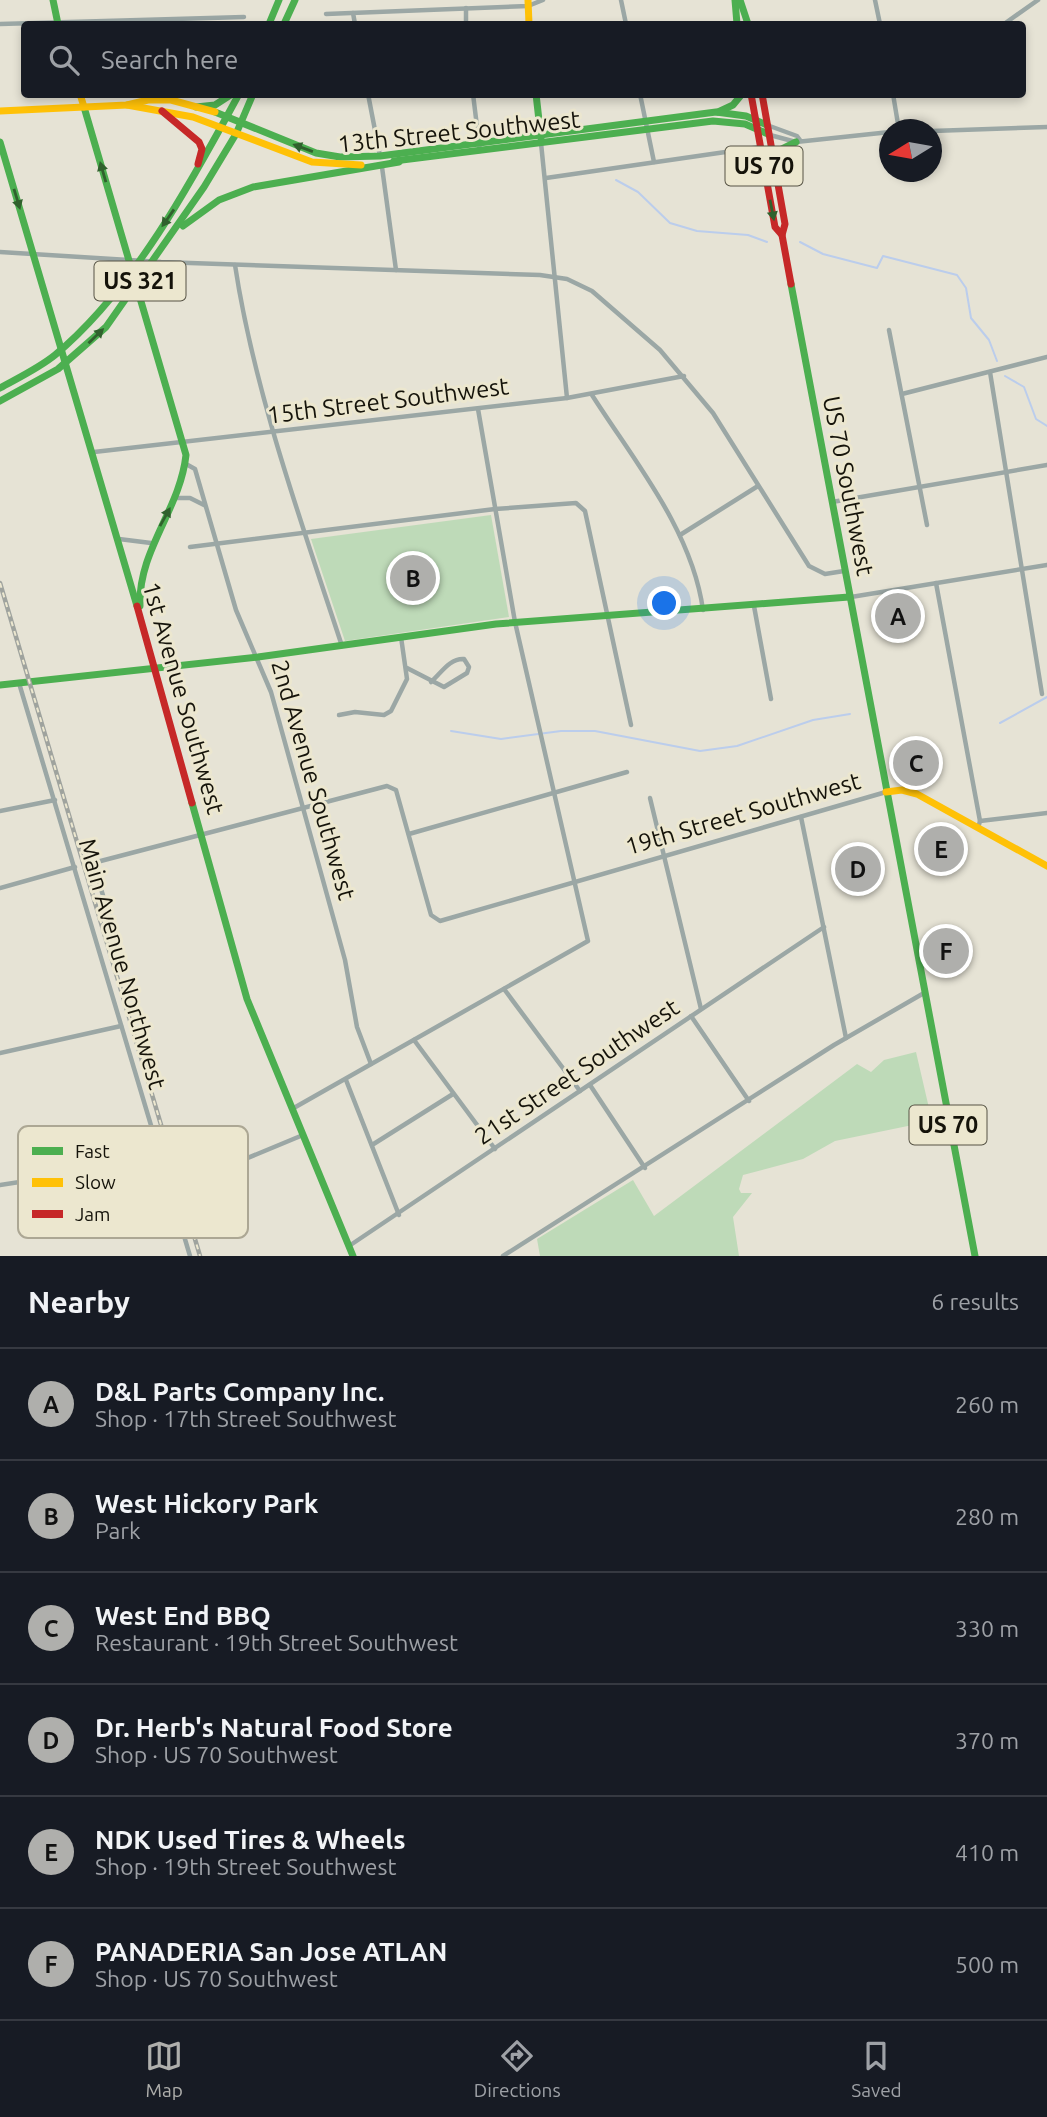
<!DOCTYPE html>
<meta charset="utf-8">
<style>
body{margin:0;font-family:Ubuntu,sans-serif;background:#242831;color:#f1f3f6}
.compass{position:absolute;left:879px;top:119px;width:63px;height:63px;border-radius:50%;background:#171b24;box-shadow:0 4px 10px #0003;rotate:259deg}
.you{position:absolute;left:665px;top:604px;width:24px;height:24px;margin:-18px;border:5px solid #fff;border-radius:50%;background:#1a73e8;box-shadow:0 0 0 10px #1a73e833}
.badge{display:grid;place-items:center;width:46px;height:46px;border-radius:50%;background:#afafac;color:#111;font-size:23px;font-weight:700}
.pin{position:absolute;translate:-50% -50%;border:4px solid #fff;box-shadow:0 2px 7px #0006}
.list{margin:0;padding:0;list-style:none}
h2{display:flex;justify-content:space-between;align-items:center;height:91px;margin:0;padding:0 28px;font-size:30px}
h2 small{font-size:23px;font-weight:400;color:#9ea1a6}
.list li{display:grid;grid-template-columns:46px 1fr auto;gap:21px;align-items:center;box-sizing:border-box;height:112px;padding:0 28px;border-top:2px solid #363941}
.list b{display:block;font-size:26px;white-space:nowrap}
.list p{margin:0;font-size:23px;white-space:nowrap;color:#9ea1a6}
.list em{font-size:23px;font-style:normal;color:#9ea1a6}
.icon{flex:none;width:38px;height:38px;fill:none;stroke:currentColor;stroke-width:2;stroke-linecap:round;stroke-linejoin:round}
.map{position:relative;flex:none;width:1047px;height:1256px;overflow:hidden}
.search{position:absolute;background:#171b24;box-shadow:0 4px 10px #0003;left:21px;right:21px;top:21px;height:77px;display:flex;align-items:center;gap:18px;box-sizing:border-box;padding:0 24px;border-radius:7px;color:#9ea1a6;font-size:26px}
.sheet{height:763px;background:#171b24}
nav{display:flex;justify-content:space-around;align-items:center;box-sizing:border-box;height:98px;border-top:2px solid #363941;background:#171b24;font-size:19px;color:#9ea1a6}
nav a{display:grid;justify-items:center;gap:4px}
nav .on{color:#afafac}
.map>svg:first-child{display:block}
.green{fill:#bedab8}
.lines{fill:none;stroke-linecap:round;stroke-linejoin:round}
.stream{stroke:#bbcdec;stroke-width:2}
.street{stroke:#9ba7a5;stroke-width:4.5}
.fast{stroke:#4caf50;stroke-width:7}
.slow{stroke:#ffc107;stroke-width:7}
.jam{stroke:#c62828;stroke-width:7}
.rail-casing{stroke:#9fa39e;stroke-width:4.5}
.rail{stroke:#ece7cf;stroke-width:2;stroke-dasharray:5;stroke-linecap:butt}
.oneway{fill:#30612d}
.labels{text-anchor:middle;stroke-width:6;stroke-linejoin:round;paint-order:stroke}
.shield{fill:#ece7cf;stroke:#565345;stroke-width:2}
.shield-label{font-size:23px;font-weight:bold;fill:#15130a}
.street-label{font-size:24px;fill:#15130a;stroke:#ece7cf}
.key{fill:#ece7cf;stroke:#aca794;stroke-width:2}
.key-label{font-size:19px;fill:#15130a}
</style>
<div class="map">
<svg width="1047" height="1256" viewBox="0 0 1047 1256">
<rect width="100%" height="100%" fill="#e6e3d5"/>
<g class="green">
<polygon points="491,515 509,617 345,641 311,539"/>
<polygon points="916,1052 932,1121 835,1141 803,1159 743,1175 739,1189 741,1193 752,1193 733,1217 739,1256 540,1256 537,1239 633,1180 654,1216 857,1064 871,1072 884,1060"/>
</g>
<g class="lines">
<g class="stream">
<polyline points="616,180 638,192 670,223 697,231 748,235 767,242"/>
<polyline points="800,242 823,254 877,268 883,256 957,275 966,288 971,318 989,340 997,361"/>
<polyline points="1005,376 1024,387 1036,419 1047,426"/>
<polyline points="1000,723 1047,697"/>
<polyline points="451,731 501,739 561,731 595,731 700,751 737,746 813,720 850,714"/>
</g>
<g class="street">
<polyline points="621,0 626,24"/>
<polyline points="875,0 880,24"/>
<polyline points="466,8 466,24"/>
<polyline points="353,13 355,24"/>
<polyline points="326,14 528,6 543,0"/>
<polyline points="0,24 244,17"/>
<polyline points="1004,24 1038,0"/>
<polyline points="368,94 380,156"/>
<polyline points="473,94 480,151"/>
<polyline points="640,94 654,162"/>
<polyline points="893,94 899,130"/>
<polyline points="767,125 797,136 800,140"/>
<polyline points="932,131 1047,127"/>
<polyline points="770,135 796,142 890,132"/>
<polyline points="541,143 567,398"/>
<polyline points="382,167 396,270"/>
<polyline points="546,178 760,147"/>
<polyline points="0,252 161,262 540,275 567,279 592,291 660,350 713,413 809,566 825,574 844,571"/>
<path d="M235,265C254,391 302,524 342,646"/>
<polyline points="889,330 927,525"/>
<polyline points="990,372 1042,694"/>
<polyline points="902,394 1047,357"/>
<path d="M592,395C634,461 692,530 703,610"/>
<polyline points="94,452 567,398 684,376"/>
<polyline points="186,464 195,469 236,610 271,692 345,960 357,1027 371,1064"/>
<polyline points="177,498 190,498 204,505"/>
<polyline points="832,502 1047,465"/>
<polyline points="680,535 758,486"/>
<polyline points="119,539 151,543"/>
<polyline points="190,547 495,509 576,503 585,511 631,725"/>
<polyline points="936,583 980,821 978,828"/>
<polyline points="851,597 1047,565"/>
<polyline points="754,606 771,699"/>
<path d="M407,668L444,687L467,673L469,667L464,659C450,658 441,673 431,682"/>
<polyline points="19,683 190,1256"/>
<polyline points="339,715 355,712 384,715 391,711 407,679 401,637"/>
<polyline points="650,798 701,1009"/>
<polyline points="0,811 55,800"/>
<polyline points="801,817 846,1038"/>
<polyline points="980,821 1047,813"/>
<polyline points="409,834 627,772"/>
<polyline points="0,888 75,867"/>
<polyline points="109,915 93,863 387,786 396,790 431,915 440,921 886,792"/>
<polyline points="504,989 580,1091"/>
<polyline points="691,1016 749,1101"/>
<polyline points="414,1040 495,1149"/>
<polyline points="0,1053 121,1026"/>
<polyline points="346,1080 399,1215"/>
<polyline points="590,1085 645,1168"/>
<polyline points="292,1109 588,941 515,622 478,409"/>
<polyline points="372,1145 453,1094"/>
<polyline points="197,1179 303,1135"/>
<polyline points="0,1185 162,1160"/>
<polyline points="349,1246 824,927"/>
<polyline points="503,1256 834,1045 924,993"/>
</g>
<g class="fast">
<polyline points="53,0 58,24"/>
<polyline points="735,0 737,24"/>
<polyline points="740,0 748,24"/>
<polyline points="269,24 279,0"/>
<polyline points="284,24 295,0"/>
<polyline points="536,94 541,138"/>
<path d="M84,107L186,455C180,510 138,550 140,606"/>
<polyline points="196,107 215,105 232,94"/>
<polyline points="215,112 316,153 340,157 380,156 716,112 746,116 767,125"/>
<polyline points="718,112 733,105 742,94"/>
<polyline points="0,142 137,606"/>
<polyline points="394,161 713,121 745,124 768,134"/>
<polyline points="774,161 780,150 796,142"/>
<polyline points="183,226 219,200 253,187 399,162"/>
<polyline points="791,284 975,1256"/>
<path d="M0,388C18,378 39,368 55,355C133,290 191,183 239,94"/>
<polyline points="0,401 58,369 106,327 204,187 236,134 253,94"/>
<polyline points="0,685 258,657 496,624 849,597"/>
<polyline points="192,803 247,999 353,1256"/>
</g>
<g class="slow">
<polyline points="528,0 529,24"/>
<polyline points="80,94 84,107"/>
<polyline points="127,105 193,117 312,162 361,165"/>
<polyline points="0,111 127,105 148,100 171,100 215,112"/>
<polyline points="886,792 902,790 917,794 1047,866"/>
</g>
<g class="jam">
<polyline points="751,94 775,227 782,235 791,284"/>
<polyline points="762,94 785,224 782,235"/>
<polyline points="162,111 199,142 202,149 198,164"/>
<polyline points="137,606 192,803"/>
</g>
<g class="rail-casing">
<polyline id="rail" points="0,583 200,1256"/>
</g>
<use href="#rail" class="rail"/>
</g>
<defs><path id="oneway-solid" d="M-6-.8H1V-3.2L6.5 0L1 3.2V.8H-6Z" transform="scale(1.75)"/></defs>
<g class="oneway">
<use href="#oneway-solid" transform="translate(303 148) rotate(-160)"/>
<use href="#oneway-solid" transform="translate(103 172) rotate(-106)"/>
<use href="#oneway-solid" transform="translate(17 199) rotate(73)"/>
<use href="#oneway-solid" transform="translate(772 210) rotate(79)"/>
<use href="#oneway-solid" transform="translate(168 218) rotate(125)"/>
<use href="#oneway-solid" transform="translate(96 336) rotate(-44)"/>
<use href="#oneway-solid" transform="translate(165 517) rotate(-61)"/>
</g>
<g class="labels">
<g class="shield">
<rect x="725.5" y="146.5" width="77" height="39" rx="5"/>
<rect x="94.5" y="261.5" width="91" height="39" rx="5"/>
<rect x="909.5" y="1105.5" width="77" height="39" rx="5"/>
</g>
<g class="shield-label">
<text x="764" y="174">US 70</text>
<text x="140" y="289">US 321</text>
<text x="948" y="1133">US 70</text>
</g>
<g class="street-label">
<text transform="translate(459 132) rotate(-6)" y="8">13th Street Southwest</text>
<text transform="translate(388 401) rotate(-7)" y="8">15th Street Southwest</text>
<text transform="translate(848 486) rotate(79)" y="8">US 70 Southwest</text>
<text transform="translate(183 698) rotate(74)" y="8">1st Avenue Southwest</text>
<text transform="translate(313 780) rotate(74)" y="8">2nd Avenue Southwest</text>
<text transform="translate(743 814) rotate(-16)" y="8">19th Street Southwest</text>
<text transform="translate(122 964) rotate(74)" y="8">Main Avenue Northwest</text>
<text transform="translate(577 1072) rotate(-34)" y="8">21st Street Southwest</text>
</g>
</g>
<rect x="18" y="1126" width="230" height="112" rx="10" class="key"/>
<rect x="32" y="1147" width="31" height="8" fill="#4caf50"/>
<rect x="32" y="1178" width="31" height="9" fill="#ffc107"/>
<rect x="32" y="1210" width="31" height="8" fill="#c62828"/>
<g class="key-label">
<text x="75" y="1158">Fast</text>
<text x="75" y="1189">Slow</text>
<text x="75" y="1221">Jam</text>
</g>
</svg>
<svg class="compass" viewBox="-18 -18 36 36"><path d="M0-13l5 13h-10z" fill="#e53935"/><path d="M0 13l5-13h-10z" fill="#9ea1a6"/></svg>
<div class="you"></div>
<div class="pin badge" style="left:898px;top:616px">A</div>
<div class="pin badge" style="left:413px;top:578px">B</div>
<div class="pin badge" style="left:916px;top:763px">C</div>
<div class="pin badge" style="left:858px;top:869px">D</div>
<div class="pin badge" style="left:941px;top:849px">E</div>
<div class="pin badge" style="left:946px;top:951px">F</div>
<div class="search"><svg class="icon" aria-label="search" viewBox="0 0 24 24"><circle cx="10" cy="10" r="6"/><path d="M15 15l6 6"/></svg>Search here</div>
</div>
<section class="sheet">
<h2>Nearby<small>6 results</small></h2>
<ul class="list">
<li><span class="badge">A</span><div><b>D&amp;L Parts Company Inc.</b><p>Shop · 17th Street Southwest</p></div><em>260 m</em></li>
<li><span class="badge">B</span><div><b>West Hickory Park</b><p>Park</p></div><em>280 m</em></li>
<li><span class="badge">C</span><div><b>West End BBQ</b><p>Restaurant · 19th Street Southwest</p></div><em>330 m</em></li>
<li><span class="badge">D</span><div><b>Dr. Herb's Natural Food Store</b><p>Shop · US 70 Southwest</p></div><em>370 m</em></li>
<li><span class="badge">E</span><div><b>NDK Used Tires &amp; Wheels</b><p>Shop · 19th Street Southwest</p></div><em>410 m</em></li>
<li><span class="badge">F</span><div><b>PANADERIA San Jose ATLAN</b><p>Shop · US 70 Southwest</p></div><em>500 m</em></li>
</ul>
</section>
<nav>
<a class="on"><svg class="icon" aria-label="map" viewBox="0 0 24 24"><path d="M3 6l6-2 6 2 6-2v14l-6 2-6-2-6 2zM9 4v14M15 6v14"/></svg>Map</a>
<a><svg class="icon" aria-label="directions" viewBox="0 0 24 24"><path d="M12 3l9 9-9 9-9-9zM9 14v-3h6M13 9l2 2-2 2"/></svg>Directions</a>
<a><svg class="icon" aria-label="saved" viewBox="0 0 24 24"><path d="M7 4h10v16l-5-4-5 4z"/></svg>Saved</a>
</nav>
